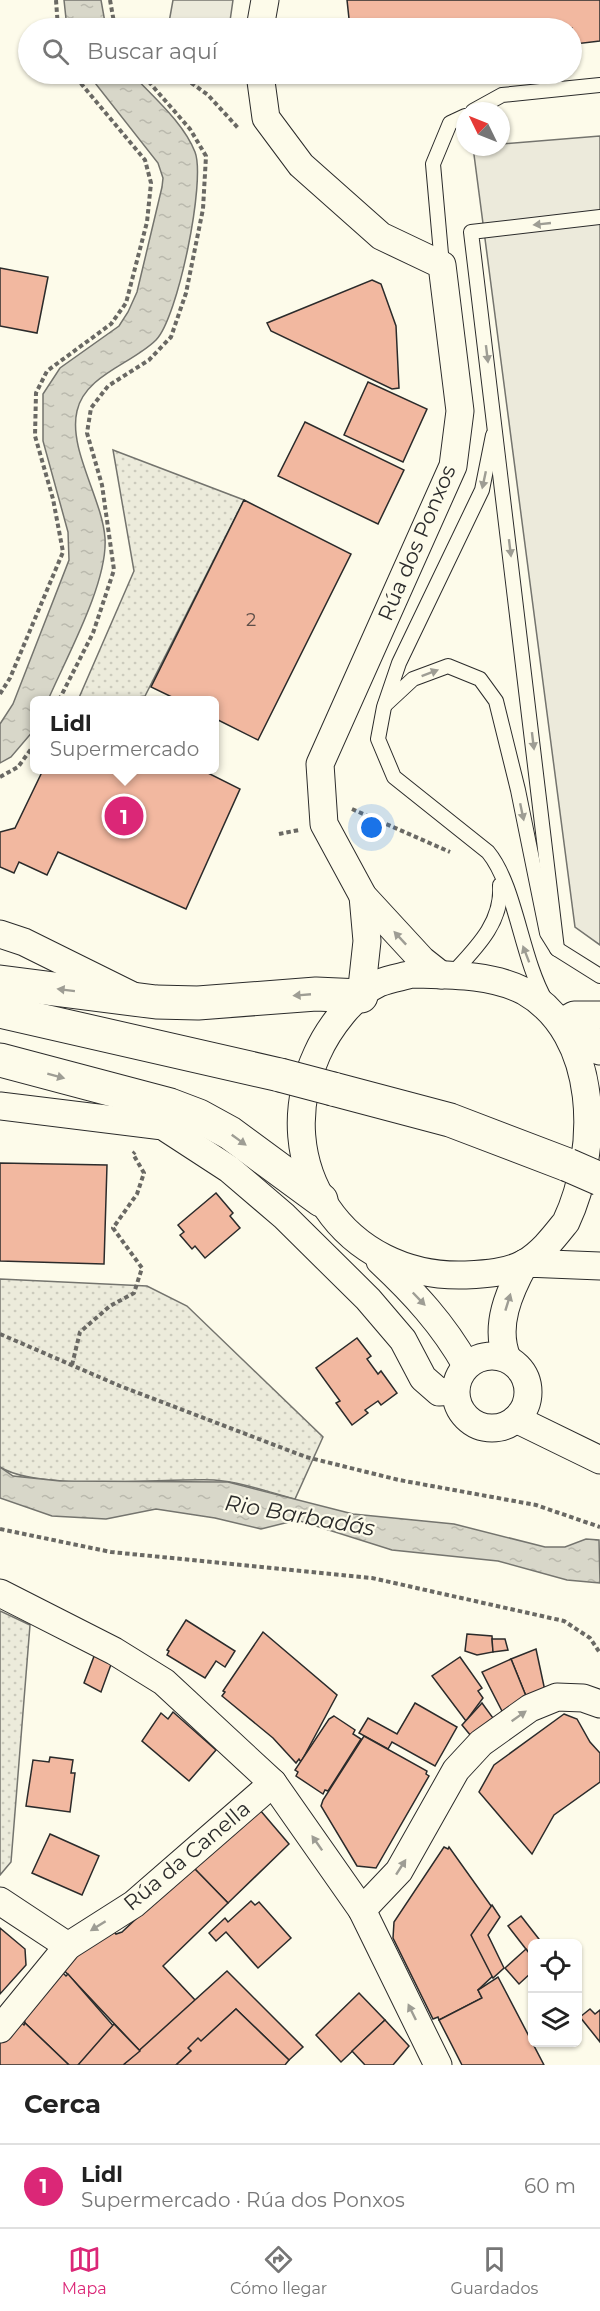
<!DOCTYPE html>
<html lang="es">
<meta charset="utf-8">
<style>
body{margin:0;font-family:Montserrat,sans-serif;background:#f6f6f6;color:#222}
.controls{position:absolute;right:18px;bottom:18px;display:grid;overflow:hidden;border-radius:9px;box-shadow:0 2px 4px #0004}
.controls button{width:54px;height:54px;display:grid;place-items:center;padding:0;border:0;border-bottom:2px solid #e0e0e0;background:#fff;color:#222;font:30px sans-serif}
.compass{position:absolute;left:456px;top:102px;width:54px;height:54px;border-radius:50%;background:#fff;box-shadow:0 2px 4px #0004;rotate:313deg}
.you{position:absolute;left:372px;top:828px;width:21px;height:21px;margin:-15px;border:4px solid #fff;border-radius:50%;background:#1a73e8;box-shadow:0 0 0 9px #1a73e833}
.badge{display:grid;place-items:center;width:39px;height:39px;border-radius:50%;background:#db2777;color:#fff;font-size:20px;font-weight:700}
.pin{position:absolute;translate:-50% -50%;border:3px solid #fff;box-shadow:0 2px 6px #0006}
.popup{position:absolute;left:30px;top:696px;width:189px;height:78px;box-sizing:border-box;display:grid;place-content:center;border-radius:9px;background:#fff;filter:drop-shadow(0 2px 4px #0005);font-size:20px;white-space:nowrap;color:#767676}
.popup b{font-size:22px;color:#222}
.popup::after{content:'';position:absolute;left:50%;top:100%;margin-left:-12px;border:12px solid transparent;border-top-color:#fff}
.list{margin:0;padding:0;list-style:none}
h2{display:flex;justify-content:space-between;align-items:center;height:78px;margin:0;padding:0 24px;font-size:26px}
h2 small{font-size:20px;font-weight:400;color:#767676}
.list li{display:grid;grid-template-columns:39px 1fr auto;gap:18px;align-items:center;box-sizing:border-box;height:84px;padding:0 24px;border-top:2px solid #e0e0e0}
.list b{display:block;font-size:22px;white-space:nowrap}
.list p{margin:0;font-size:20px;white-space:nowrap;color:#767676}
.list em{font-size:20px;font-style:normal;color:#767676}
.icon{flex:none;width:33px;height:33px;fill:none;stroke:currentColor;stroke-width:2;stroke-linecap:round;stroke-linejoin:round}
.map{position:relative;flex:none;width:600px;height:2065px;overflow:hidden}
.search{position:absolute;background:#fff;box-shadow:0 2px 4px #0004;left:18px;right:18px;top:18px;height:66px;display:flex;align-items:center;gap:15px;box-sizing:border-box;padding:0 21px;border-radius:33px;color:#767676;font-size:22px}
.sheet{height:162px;background:#fff}
nav{display:flex;justify-content:space-around;align-items:center;box-sizing:border-box;height:84px;border-top:2px solid #e0e0e0;background:#fff;font-size:16px;color:#767676}
nav a{display:grid;justify-items:center;gap:3px}
nav .on{color:#db2777}
.map>svg:first-child{display:block}
.green{fill:url(#green-dots);stroke:#74746e;stroke-width:1.5}
.parking{fill:#eceadb;stroke:#74746e;stroke-width:1.5}
.water{fill:url(#water-ripples);stroke:#74746e;stroke-width:1.5}
.building{fill:#f2b8a0;stroke:#2b2b2b;stroke-width:1.5}
.lines{fill:none;stroke-linecap:round;stroke-linejoin:round}
.service-casing{stroke:#2b2b2b;stroke-width:16}
.minor-casing{stroke:#2b2b2b;stroke-width:29}
.primary-casing{stroke:#2b2b2b;stroke-width:35}
.path{stroke:#6a6964;stroke-width:4;stroke-dasharray:4.5 3;stroke-linecap:butt}
.service{stroke:#fdfbea;stroke-width:14}
.minor{stroke:#fdfbea;stroke-width:27}
.primary{stroke:#fdfbea;stroke-width:33}
.primary-bridge-casing{stroke:#2b2b2b;stroke-width:35;stroke-linecap:butt}
.primary-bridge{stroke:#fdfbea;stroke-width:33}
.oneway{fill:#9e9d94}
.labels{text-anchor:middle;stroke-width:4.5;stroke-linejoin:round;paint-order:stroke}
.number-label{font-size:18px;fill:#5d4e48}
.street-label{font-size:21px;fill:#2b2b2b;stroke:#fdfbea}
.water-label{font-size:22px;font-style:italic;fill:#2b2b2b;stroke:#fdfbea}
</style>
<div class="map">
<svg width="600" height="2065" viewBox="0 0 600 2065">
<defs>
<pattern id="green-dots" width="8" height="8" patternUnits="userSpaceOnUse" patternTransform="scale(1.5)"><rect width="8" height="8" fill="#ecebdb"/><path d="M2 2h.1M6 6h.1" fill="none" stroke="#cbcabc" stroke-width="1.8" stroke-linecap="round"/></pattern>
<pattern id="water-ripples" width="26" height="14" patternUnits="userSpaceOnUse" patternTransform="scale(1.5)"><rect width="26" height="14" fill="#d8d7c9"/><path d="M2 4q2-2 4 0t4 0M15 11q2-2 4 0t4 0" fill="none" stroke="#bab9ad"/></pattern>
</defs>
<rect width="100%" height="100%" fill="#fdfbea"/>
<g class="green">
<polygon points="113,450 244,500 145,696 117,700 78,700 134,571"/>
<path d="M0,1279L147,1286L187,1306L323,1437L295,1499C269,1492 241,1482 214,1480C162,1478 40,1492 0,1467Z"/>
<polygon points="0,1611 30,1625 11,1862 0,1875"/>
</g>
<g class="parking">
<polygon points="173,0 233,0 229,28 199,26 168,28"/>
<polygon points="600,136 600,945 575,927 473,147 501,147 501,144"/>
</g>
<g class="water">
<polygon points="64,0 101,0 106,28 67,28"/>
<path d="M88,74H132C153,97 183,122 195,152C206,180 178,318 156,340C132,364 85,375 77,411C68,449 102,498 105,538C108,583 66,658 48,700H34V730L11,757L0,763V724L13,704L69,560L68,532L43,441V394L60,368L119,326L128,312L137,292L162,187L163,178L158,163Z"/>
<polygon points="0,1467 13,1476 60,1481 228,1482 353,1514 454,1524 545,1547 565,1547 586,1539 599,1540 600,1583 567,1580 498,1561 392,1550 297,1520 261,1529 215,1518 156,1509 106,1519 52,1516 0,1498"/>
</g>
<g class="building">
<polygon points="347,0 600,0 600,41 575,44 572,28 350,28"/>
<polygon points="0,268 48,277 37,333 0,326"/>
<polygon points="372,280 381,284 396,326 399,388 392,389 271,331 267,323"/>
<polygon points="368,382 427,409 403,462 344,435"/>
<polygon points="305,422 404,470 378,524 278,476"/>
<polygon points="244,500 351,554 258,740 214,718 214,700 178,700 151,687"/>
<polygon points="43,770 202,770 240,789 186,909 58,852 47,875 19,862 14,873 0,867 0,832 15,828"/>
<polygon points="0,1163 107,1165 104,1264 0,1261"/>
<polygon points="216,1193 233,1213 230,1216 240,1228 205,1258 195,1246 192,1249 180,1235 184,1232 178,1225"/>
<polygon points="357,1338 371,1356 367,1359 378,1374 381,1371 397,1393 381,1405 378,1401 365,1410 368,1413 352,1425 336,1403 340,1401 316,1368"/>
<polygon points="186,1620 235,1651 225,1667 216,1661 205,1678 167,1655 169,1651 167,1650"/>
<polygon points="263,1632 337,1695 301,1762 299,1759 296,1763 273,1738 222,1696 225,1692 223,1691"/>
<polygon points="467,1634 492,1636 493,1652 477,1655 465,1651"/>
<polygon points="492,1639 505,1639 508,1650 493,1652"/>
<polygon points="536,1649 545,1691 528,1701 511,1659"/>
<polygon points="96,1651 113,1659 101,1692 84,1683"/>
<polygon points="460,1657 482,1688 478,1691 483,1698 466,1721 432,1676"/>
<polygon points="511,1659 528,1701 504,1715 482,1672"/>
<polygon points="415,1703 457,1727 435,1766 392,1742 388,1749 359,1733 368,1718 397,1734"/>
<polygon points="482,1703 493,1718 471,1736 462,1725"/>
<polygon points="173,1712 216,1750 189,1781 142,1741 161,1713 168,1719"/>
<polygon points="564,1714 577,1719 590,1742 600,1753 600,1782 554,1815 532,1854 479,1792 494,1765"/>
<polygon points="334,1716 355,1730 353,1734 361,1739 328,1791 325,1790 323,1794 296,1776 298,1772 295,1770 329,1719"/>
<polygon points="364,1736 427,1771 426,1774 429,1776 376,1868 357,1866 321,1806 323,1800"/>
<polygon points="50,1757 73,1760 71,1773 75,1773 70,1812 26,1806 33,1760 49,1762"/>
<polygon points="260,1810 289,1844 228,1903 192,1866"/>
<polygon points="50,1834 99,1856 82,1895 32,1873"/>
<polygon points="444,1847 448,1849 449,1847 494,1910 477,1935 496,1973 478,1990 482,1998 439,2020 438,2017 433,2019 393,1938 394,1922"/>
<polygon points="192,1866 228,1903 163,1966 196,2001 140,2051 60,1966 112,1929 116,1934 122,1932"/>
<polygon points="251,1901 255,1905 259,1902 291,1938 258,1968 226,1932 216,1941 209,1933 225,1918 228,1922"/>
<polygon points="492,1905 500,1917 488,1935 504,1968 493,1978 471,1935"/>
<polygon points="521,1916 542,1943 532,1944 532,1950 529,1953 508,1926"/>
<polygon points="0,1928 25,1949 26,1965 0,1994"/>
<polygon points="526,1949 532,1957 532,1972 519,1984 505,1968"/>
<polygon points="227,1971 303,2047 289,2060 236,2009 176,2065 123,2065"/>
<polygon points="63,1973 66,1976 68,1974 116,2029 84,2065 69,2065 25,2023 24,2018"/>
<polygon points="498,1977 544,2065 462,2065 439,2020 482,1998 478,1990"/>
<polygon points="359,1993 385,2020 341,2062 316,2035"/>
<polygon points="236,2009 289,2060 285,2065 176,2065 191,2051 188,2048 198,2038 201,2041"/>
<polygon points="590,2009 595,2014 600,2010 600,2042 580,2017"/>
<polygon points="385,2020 409,2046 393,2065 365,2065 352,2051"/>
<polygon points="20,2021 24,2025 25,2023 69,2065 0,2065 0,2043"/>
<polygon points="114,2024 140,2051 123,2065 78,2065"/>
</g>
<g class="lines">
<g class="service-casing">
<g id="service">
<polyline points="473,111 502,95 600,85"/>
<polyline points="442,265 433,164 450,123 465,116"/>
<path d="M493,435L482,490L399,663L384,707L378,739L394,777L488,852C516,886 521,958 546,1001"/>
<polyline points="385,705 413,679 448,666 480,679 496,701 518,790 547,933 557,949 600,976"/>
<polyline points="557,949 471,232 600,217"/>
<path d="M451,975C475,949 503,923 500,885"/>
</g>
</g>
<g class="minor-casing">
<g id="minor">
<polyline points="260,28 265,0"/>
<polyline points="260,74 266,118 301,165 381,236 442,265 460,411 453,466 320,764 324,824 363,896 422,960 441,975"/>
<polyline points="0,934 24,942 131,995"/>
<path d="M412,974C449,975 490,974 524,991C600,1034 600,1150 566,1222C554,1237 542,1253 525,1263C507,1273 485,1274 465,1275C345,1279 266,1165 317,1054C328,1029 353,995 379,983C389,979 401,977 412,974Z"/>
<polyline points="361,996 367,941 363,896"/>
<polyline points="565,1020 574,1015 600,1015"/>
<polyline points="0,1106 163,1126 229,1169 284,1216 368,1299 403,1340 423,1378 439,1392 455,1391"/>
<path d="M380,1261C414,1293 443,1324 466,1365"/>
<circle cx="492" cy="1392" r="36"/>
<path d="M507,1358C494,1326 509,1292 525,1263L600,1266"/>
<polyline points="516,1419 600,1460"/>
<polyline points="0,1593 114,1651 164,1682 273,1783 362,1910 438,2065"/>
<polyline points="0,1901 68,1946"/>
<polyline points="362,1910 399,1871 456,1770 481,1743 530,1708 557,1697 583,1698 600,1704"/>
<polyline points="0,2029 68,1946 134,1904 273,1783"/>
</g>
</g>
<g class="primary-casing">
<g id="primary">
<polyline points="0,982 156,1002 198,1003 316,994 361,996"/>
<polyline points="0,1011 280,1075"/>
<polyline points="574,1031 600,1048"/>
<polyline points="0,1060 170,1105 199,1116 230,1133 321,1200"/>
<polyline points="333,1089 450,1120 568,1165"/>
</g>
</g>
<g class="path">
<polyline points="56,0 58,28"/>
<polyline points="110,0 115,28"/>
<polyline points="179,74 208,95 239,129"/>
<polyline points="0,694 10,678 63,552 53,499 35,436 36,393 47,371 111,324 126,303 147,222 151,183 145,160 73,74"/>
<polyline points="59,700 93,633 114,570 102,485 87,433 91,408 108,386 149,360 171,337 186,293 203,209 206,156 190,129 142,74"/>
<polyline points="0,777 18,767 34,745"/>
<polyline points="352,809 450,852"/>
<polyline points="279,834 299,830"/>
<polyline points="0,1334 120,1386 306,1457 399,1480 536,1505 600,1527"/>
<polyline points="72,1365 80,1332 110,1306 134,1293 142,1268 113,1228 137,1194 144,1173 133,1154 135,1152"/>
<polyline points="0,1529 111,1552 372,1578 564,1621 590,1638 600,1653"/>
</g>
<use href="#service" class="service"/>
<use href="#minor" class="minor"/>
<use href="#primary" class="primary"/>
<g class="primary-bridge-casing">
<g id="primary-bridge">
<polyline points="280,1075 333,1089"/>
<polyline points="568,1165 600,1179"/>
</g>
</g>
<use href="#primary-bridge" class="primary-bridge"/>
</g>
<defs><path id="oneway-solid" d="M-6-.8H1V-3.2L6.5 0L1 3.2V.8H-6Z" transform="scale(1.5)"/></defs>
<g class="oneway">
<use href="#oneway-solid" transform="translate(542 224) rotate(174)"/>
<use href="#oneway-solid" transform="translate(487 354) rotate(83)"/>
<use href="#oneway-solid" transform="translate(484 480) rotate(102)"/>
<use href="#oneway-solid" transform="translate(510 548) rotate(83)"/>
<use href="#oneway-solid" transform="translate(430 673) rotate(-21)"/>
<use href="#oneway-solid" transform="translate(533 741) rotate(83)"/>
<use href="#oneway-solid" transform="translate(522 812) rotate(78)"/>
<use href="#oneway-solid" transform="translate(400 938) rotate(-133)"/>
<use href="#oneway-solid" transform="translate(526 954) rotate(-111)"/>
<use href="#oneway-solid" transform="translate(66 990) rotate(-173)"/>
<use href="#oneway-solid" transform="translate(302 995) rotate(175)"/>
<use href="#oneway-solid" transform="translate(56 1076) rotate(15)"/>
<use href="#oneway-solid" transform="translate(239 1140) rotate(36)"/>
<use href="#oneway-solid" transform="translate(419 1299) rotate(46)"/>
<use href="#oneway-solid" transform="translate(508 1302) rotate(-73)"/>
<use href="#oneway-solid" transform="translate(519 1716) rotate(-35)"/>
<use href="#oneway-solid" transform="translate(317 1843) rotate(-125)"/>
<use href="#oneway-solid" transform="translate(401 1867) rotate(-57)"/>
<use href="#oneway-solid" transform="translate(98 1926) rotate(148)"/>
<use href="#oneway-solid" transform="translate(412 2012) rotate(-116)"/>
</g>
<g class="labels">
<g class="number-label">
<text x="251" y="626">2</text>
</g>
<g class="street-label">
<text transform="translate(417 543) rotate(-67)" y="7">Rúa dos Ponxos</text>
<text transform="translate(187 1856) rotate(-40)" y="7">Rúa da Canella</text>
</g>
<g class="water-label">
<text transform="translate(300 1515) rotate(10)" y="8">Rio Barbadás</text>
</g>
</g>
</svg>
<div class="controls">
<button><svg class="icon" aria-label="locate" viewBox="0 0 24 24"><circle cx="12" cy="12" r="6"/><path d="M12 2v4M12 18v4M2 12h4M18 12h4"/></svg></button>
<button><svg class="icon" aria-label="layers" viewBox="0 0 24 24"><path d="M12 4l9 5-9 5-9-5zM3 14l9 5 9-5"/></svg></button>
</div>
<svg class="compass" viewBox="-18 -18 36 36"><path d="M0-13l5 13h-10z" fill="#e53935"/><path d="M0 13l5-13h-10z" fill="#767676"/></svg>
<div class="you"></div>
<div class="pin badge" style="left:124px;top:816px">1</div>
<div class="popup"><b>Lidl</b>Supermercado</div>
<div class="search"><svg class="icon" aria-label="search" viewBox="0 0 24 24"><circle cx="10" cy="10" r="6"/><path d="M15 15l6 6"/></svg>Buscar aquí</div>
</div>
<section class="sheet">
<h2>Cerca<small></small></h2>
<ul class="list">
<li><span class="badge">1</span><div><b>Lidl</b><p>Supermercado · Rúa dos Ponxos</p></div><em>60 m</em></li>
</ul>
</section>
<nav>
<a class="on"><svg class="icon" aria-label="map" viewBox="0 0 24 24"><path d="M3 6l6-2 6 2 6-2v14l-6 2-6-2-6 2zM9 4v14M15 6v14"/></svg>Mapa</a>
<a><svg class="icon" aria-label="directions" viewBox="0 0 24 24"><path d="M12 3l9 9-9 9-9-9zM9 14v-3h6M13 9l2 2-2 2"/></svg>Cómo llegar</a>
<a><svg class="icon" aria-label="saved" viewBox="0 0 24 24"><path d="M7 4h10v16l-5-4-5 4z"/></svg>Guardados</a>
</nav>
